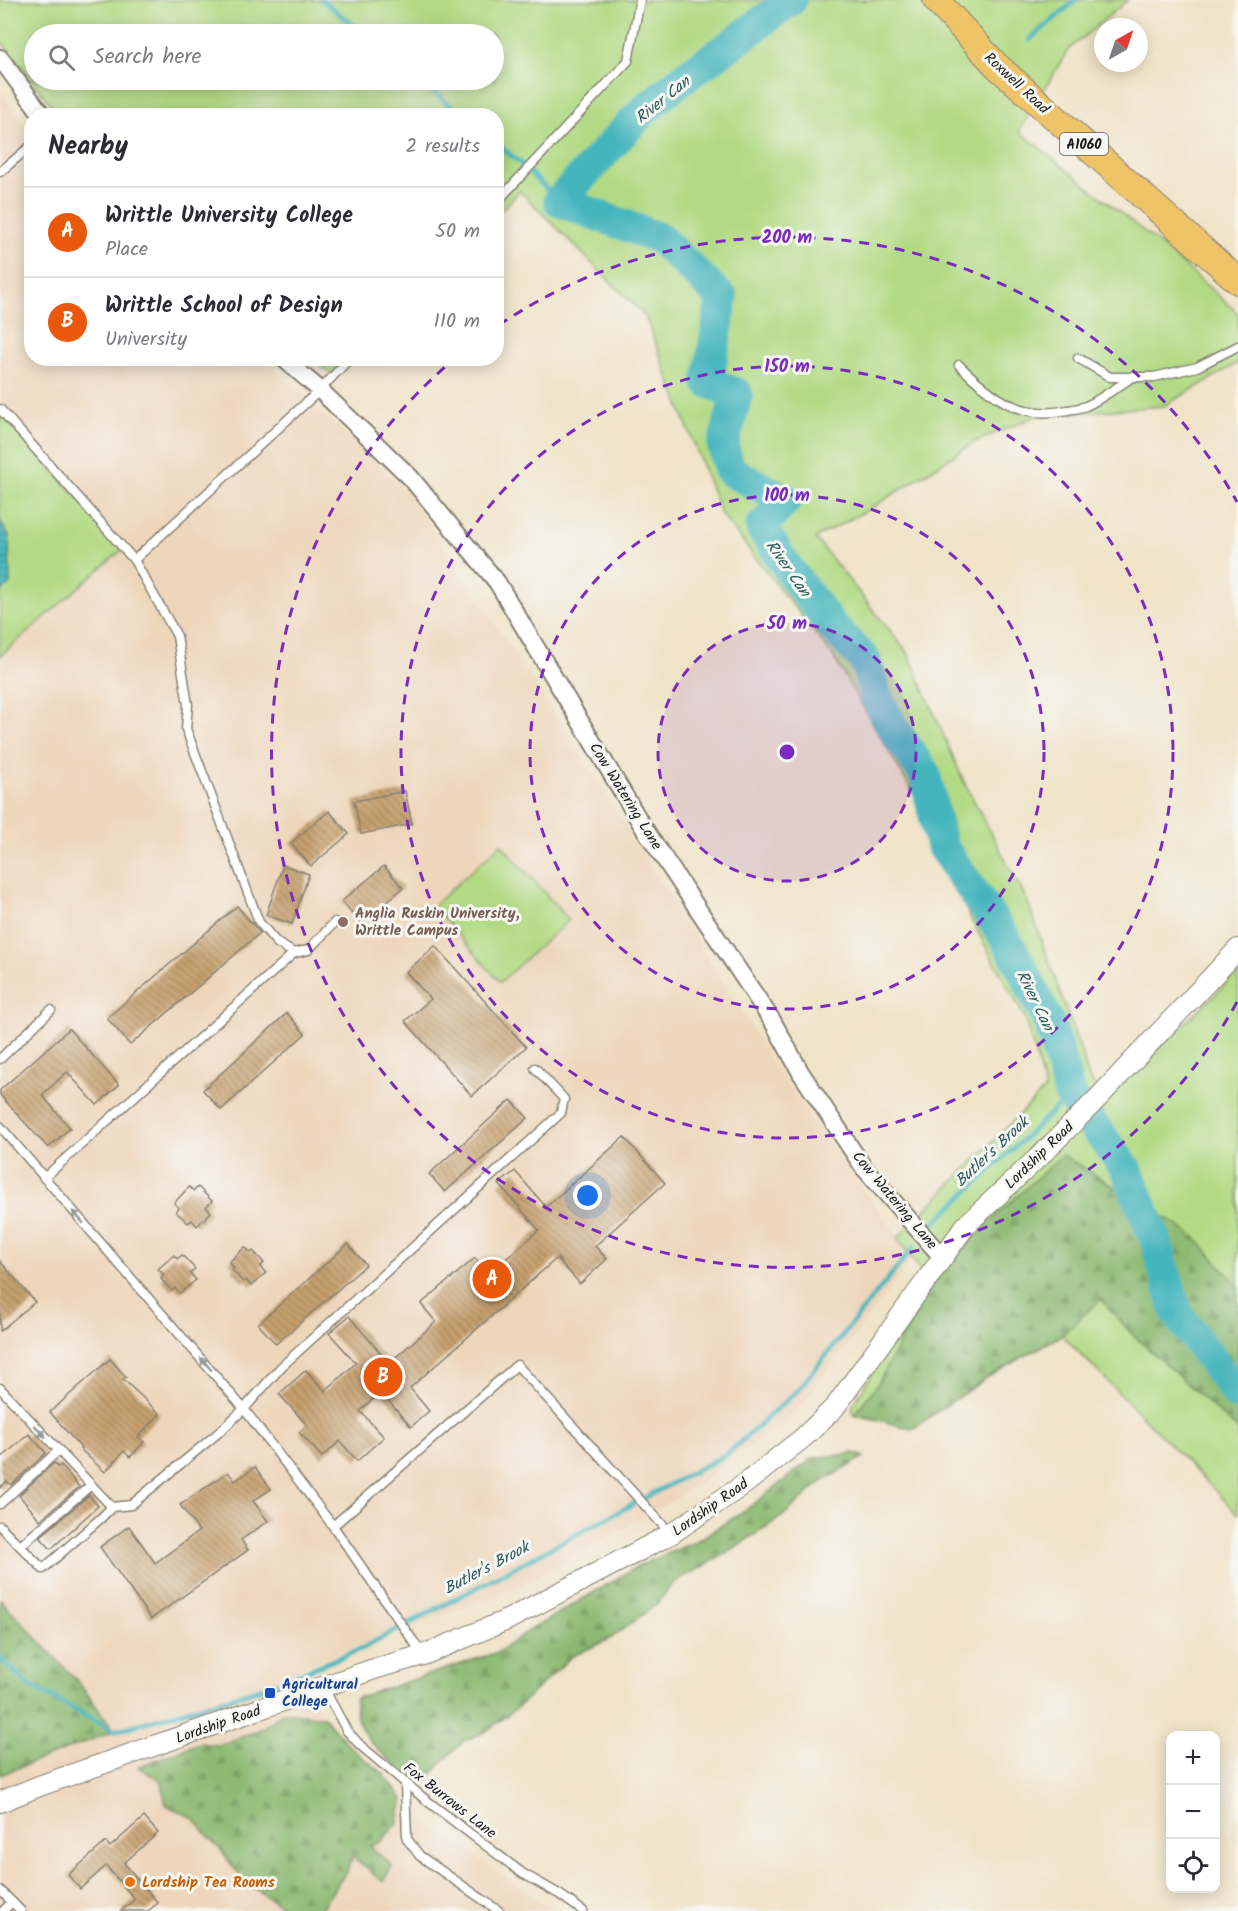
<!DOCTYPE html>
<meta charset="utf-8">
<style>
body{margin:0;font-family:Kalam,sans-serif;background:#f2f2f3;color:#2b2b33}
.controls{position:absolute;right:18px;bottom:18px;display:grid;overflow:hidden;border-radius:12px;box-shadow:0 3px 15px #0003}
.controls button{width:54px;height:54px;display:grid;place-items:center;padding:0;border:0;border-bottom:2px solid #e1e1e2;background:#fff;color:#2b2b33;font:30px sans-serif}
.compass{position:absolute;left:1094px;top:18px;width:54px;height:54px;border-radius:50%;background:#fff;box-shadow:0 3px 15px #0003;rotate:40deg}
.you{position:absolute;left:588px;top:1196px;width:21px;height:21px;margin:-15px;border:4px solid #fff;border-radius:50%;background:#1a73e8;box-shadow:0 0 0 9px #1a73e833}
.badge{display:grid;place-items:center;width:39px;height:39px;border-radius:50%;background:#ea580c;color:#fff;font-size:20px;font-weight:700}
.pin{position:absolute;translate:-50% -50%;border:3px solid #fff;box-shadow:0 2px 6px #0006}
.list{margin:0;padding:0;list-style:none}
h2{display:flex;justify-content:space-between;align-items:center;height:78px;margin:0;padding:0 24px;font-size:26px}
h2 small{font-size:20px;font-weight:400;color:#7c7c81}
.list li{display:grid;grid-template-columns:39px 1fr auto;gap:18px;align-items:center;box-sizing:border-box;height:90px;padding:0 24px;border-top:2px solid #e1e1e2}
.list b{display:block;font-size:22px;white-space:nowrap}
.list p{margin:0;font-size:20px;white-space:nowrap;color:#7c7c81}
.list em{font-size:20px;font-style:normal;color:#7c7c81}
.icon{flex:none;width:33px;height:33px;fill:none;stroke:currentColor;stroke-width:2;stroke-linecap:round;stroke-linejoin:round}
.map{position:relative;flex:none;width:1238px;height:1911px;overflow:hidden}
.search{position:absolute;background:#fff;box-shadow:0 3px 15px #0003;left:24px;top:24px;width:480px;height:66px;display:flex;align-items:center;gap:15px;box-sizing:border-box;padding:0 21px;border-radius:33px;color:#7c7c81;font-size:22px}
.panel{position:absolute;background:#fff;box-shadow:0 3px 15px #0003;left:24px;top:108px;width:480px;height:258px;border-radius:24px}
.map>svg:first-child{display:block}
.built{fill:#eed6bb}
.green{fill:#b2da84;stroke:#677b50;stroke-width:1.5;fill-rule:evenodd}
.forest{fill:url(#forest-firs);stroke:#546b47;stroke-width:1.5}
.water{fill:url(#water-rules);stroke:#30686c;stroke-width:1.5}
.lines{fill:none;stroke-linecap:round;stroke-linejoin:round}
.stream{stroke:#45b5bd;stroke-width:5}
.river{stroke:#45b5bd;stroke-width:32}
.building{fill:url(#building-back-hatch)}
.service-casing{stroke:#868072;stroke-width:11}
.minor-casing{stroke:#868072;stroke-width:20}
.tertiary-casing{stroke:#868072;stroke-width:22}
.primary-casing{stroke:#868072;stroke-width:28}
.service{stroke:#fff;stroke-width:8}
.minor{stroke:#fff;stroke-width:16}
.tertiary{stroke:#fff;stroke-width:20}
.primary{stroke:#efc469;stroke-width:26}
.oneway{fill:#999}
.ring{fill:none;stroke:#7b2cbf;stroke-width:3;stroke-dasharray:10 8}
.education-dot{fill:#8d6e63;stroke:#f6f6f2;stroke-width:2}
.transit-dot{fill:#1a4fb4;stroke:#f6f6f2;stroke-width:2}
.food-dot{fill:#e8710a;stroke:#f6f6f2;stroke-width:2}
.labels{text-anchor:middle;stroke-width:6;stroke-linejoin:round;paint-order:stroke}
.shield{fill:#f6f6f2;stroke:#5d5d5c;stroke-width:1.5}
.shield-label{font-size:14px;font-weight:bold;fill:#1c1c1c}
.street-label{font-size:15px;fill:#1c1c1c;stroke:#f6f6f2}
.education-label{font-size:15px;font-weight:bold;fill:#785e54;stroke:#f6f6f2;text-anchor:start}
.transit-label{font-size:15px;font-weight:bold;fill:#164399;stroke:#f6f6f2;text-anchor:start}
.food-label{font-size:15px;font-weight:bold;fill:#c56008;stroke:#f6f6f2;text-anchor:start}
.water-label{font-size:16px;font-style:italic;fill:#2c595c;stroke:#f6f6f2}
.centre{fill:#7b2cbf;stroke:#f6f6f2;stroke-width:3}
.ring-label{font-size:18px;text-anchor:middle;font-weight:bold;fill:#7b2cbf;stroke:#f6f6f2;stroke-width:6;stroke-linejoin:round;paint-order:stroke}
</style>
<div class="map">
<svg width="1238" height="1911" viewBox="0 0 1238 1911">
<defs>
<pattern id="forest-firs" width="22" height="20" patternUnits="userSpaceOnUse" patternTransform="scale(1.5)"><rect width="22" height="20" fill="#8dba72"/><path d="M5 1l3.5 6h-7zM16 11l3.5 6h-7z" fill="#799f62"/></pattern>
<pattern id="water-rules" width="6" height="5" patternUnits="userSpaceOnUse" patternTransform="scale(1.5)"><rect width="6" height="5" fill="#45b5bd"/><path d="M0 2.5h6" fill="none" stroke="#399299"/></pattern>
<pattern id="building-back-hatch" width="6" height="6" patternUnits="userSpaceOnUse" patternTransform="scale(1.5)"><rect width="6" height="6" fill="#c6a06f"/><path d="M-1 5l2 2M0 0l6 6M5-1l2 2" fill="none" stroke="#a0825a"/></pattern>
</defs>
<rect width="100%" height="100%" fill="#f6f6f2"/>
<filter id="ink" filterUnits="userSpaceOnUse"><feTurbulence type="fractalNoise" baseFrequency=".0167" numOctaves="2"/><feDisplacementMap in="SourceGraphic" scale="12" xChannelSelector="R" yChannelSelector="G"/><feConvolveMatrix kernelMatrix="1 2 1 2 8 2 1 2 1" color-interpolation-filters="sRGB"/></filter>
<filter id="wash" filterUnits="userSpaceOnUse"><feTurbulence type="fractalNoise" baseFrequency=".008" numOctaves="4" result="noise"/><feDisplacementMap in="SourceGraphic" scale="24" xChannelSelector="R" yChannelSelector="G"/><feGaussianBlur stdDeviation="1.35" result="paint"/><feColorMatrix in="noise" values="0 0 0 0 0 0 0 0 0 0 0 0 0 0 0 0 0 1.4 0 .05"/><feComposite in="paint" operator="in"/></filter>
<g filter="url(#wash)">
<rect width="100%" height="100%" fill="#f0e3c8"/>
<polygon class="built" points="0,91 31,132 32,358 263,359 408,492 594,774 777,1070 913,1258 794,1415 672,1501 513,1589 298,1668 332,1737 427,1823 555,1911 0,1911 0,656 124,548 0,413"/>
<g class="green">
<path d="M0,0H1128L1068,50L1019,131L1162,246L1238,313V363L1164,406L1036,416L975,442L873,507L815,538L908,653L964,782L1027,900L1082,1054L1089,1078L1105,1100L1238,972V1514L1062,1335L988,1377L912,1429L882,1420L854,1415L852,1407L896,1333L931,1285L897,1238L1045,1089L1025,1018L969,916L918,801L833,656L721,514L645,316L520,191L497,215L496,116L59,115L0,40ZM34,34H494V80H34Z"/>
<polygon points="311,359 353,359 335,377"/>
<polygon points="0,413 124,548 0,656"/>
<polygon points="501,844 569,920 500,982 433,906"/>
</g>
<g class="forest">
<polygon points="1062,1155 1174,1223 1196,1238 1238,1286 1238,1430 1132,1334 1101,1299 1062,1335 988,1377 912,1429 875,1419 854,1415 877,1385 931,1285 983,1228"/>
<path d="M854,1453L864,1457L820,1483L783,1516L725,1554L673,1583L657,1604L611,1638L571,1657L517,1708L485,1732L464,1741L443,1761L431,1775L414,1782C392,1762 348,1732 356,1698L498,1652L527,1632L638,1566L695,1542L743,1512L813,1458Z"/>
<polygon points="0,1599 78,1682 115,1731 0,1775"/>
<polygon points="284,1712 324,1717 351,1748 384,1774 403,1799 397,1824 380,1842 370,1846 392,1866 383,1882 353,1857 346,1872 319,1911 296,1911 283,1907 243,1881 223,1853 193,1818 166,1805 162,1782 138,1767 199,1743 220,1745 261,1729"/>
</g>
<polygon class="water" points="0,521 9,536 10,584 0,593"/>
<g class="lines">
<g class="stream">
<polyline points="322,0 365,34"/>
<polyline points="1029,40 1076,0"/>
<polyline points="419,80 463,116"/>
<polyline points="496,143 519,162 559,201"/>
<polyline points="930,1227 1070,1095"/>
<polyline points="0,1658 30,1686 115,1731 267,1687 363,1648 727,1454 797,1391 914,1247"/>
</g>
<polyline class="river" points="791,0 729,46 682,79 643,111 559,201 659,238 722,298 708,382 737,394 723,446 730,471 786,500 761,527 787,567 830,624 865,660 876,696 892,726 925,774 941,845 1006,939 1027,978 1050,1025 1070,1095 1127,1170 1155,1238 1177,1314 1238,1395"/>
</g>
<g id="blocks">
<g class="building">
<polygon points="405,791 412,824 361,834 354,801"/>
<polygon points="329,811 349,834 311,866 291,843"/>
<polygon points="283,865 309,874 292,924 266,915"/>
<polygon points="384,866 403,888 360,924 342,901"/>
<polygon points="237,906 260,933 130,1045 107,1018"/>
<polygon points="435,946 526,1047 472,1096 405,1021 431,999 406,972"/>
<polygon points="287,1013 305,1034 221,1110 203,1090"/>
<polygon points="69,1029 119,1085 97,1105 67,1072 42,1095 70,1128 48,1148 0,1095 0,1090"/>
<polygon points="511,1100 528,1118 445,1192 429,1174"/>
<polygon points="624,1137 665,1183 595,1246 607,1259 580,1284 557,1258 410,1388 429,1411 411,1427 381,1392 360,1411 384,1437 357,1461 340,1441 322,1457 299,1432 307,1425 279,1394 306,1370 325,1391 356,1363 329,1333 349,1316 389,1363 436,1322 421,1304 475,1258 489,1274 539,1230 499,1184 515,1171 546,1207"/>
<polygon points="189,1187 194,1191 198,1187 212,1201 206,1207 211,1212 197,1226 192,1220 188,1223 176,1212 179,1208 174,1203"/>
<polygon points="348,1244 366,1265 276,1344 258,1324"/>
<polygon points="245,1247 251,1253 253,1251 264,1263 260,1267 266,1273 251,1286 246,1280 243,1282 232,1270 234,1268 229,1262"/>
<polygon points="174,1255 177,1259 182,1255 195,1269 190,1273 196,1280 180,1293 175,1288 172,1291 161,1279 164,1275 158,1269"/>
<polygon points="0,1261 35,1302 0,1331"/>
<polygon points="110,1359 126,1377 123,1379 160,1414 138,1437 144,1442 130,1457 124,1451 105,1472 80,1449 81,1448 50,1412"/>
<polygon points="29,1434 46,1453 11,1485 7,1481 0,1488 0,1459"/>
<polygon points="54,1463 58,1467 61,1465 79,1487 40,1520 19,1495"/>
<polygon points="255,1467 271,1489 253,1501 268,1521 241,1540 248,1550 151,1619 100,1547 129,1526 155,1563 199,1531 180,1505 228,1472 235,1481"/>
<polygon points="89,1495 98,1506 51,1549 40,1537"/>
<polygon points="144,1817 158,1833 124,1863 158,1903 148,1911 121,1911 135,1899 106,1866 80,1889 68,1875 106,1842 110,1847"/>
</g>
</g>
</g>
<g filter="url(#ink)">
<use href="#blocks" fill-opacity="0" stroke="#868072" stroke-width="1.5"/>
<g class="lines">
<g class="service-casing">
<g id="service">
<polyline points="0,172 32,145"/>
<polyline points="496,203 628,61 640,0"/>
<polyline points="1078,358 1110,377 1154,377 1197,367 1238,346"/>
<path d="M959,365C991,396 1020,421 1068,410C1074,409 1081,408 1086,406C1103,398 1118,386 1134,376"/>
<polyline points="0,409 134,560"/>
<polyline points="335,922 308,950 294,953 277,943 259,922 186,729 188,705 177,636 134,560 320,390 350,358"/>
<polyline points="0,1059 51,1010"/>
<polyline points="0,1126 244,1409 333,1526 423,1655"/>
<polyline points="44,1178 294,953"/>
<polyline points="0,1388 112,1507"/>
<polyline points="0,1504 59,1450"/>
<polyline points="0,1526 43,1569 101,1518 112,1507 131,1505 218,1433 244,1409 281,1367 561,1113 564,1099 535,1068"/>
<polyline points="333,1526 517,1365 671,1534"/>
<polyline points="20,1546 90,1486"/>
<polyline points="325,1687 327,1694 347,1731 361,1746 426,1800 522,1873 559,1894 583,1911"/>
<polyline points="405,1783 407,1839 420,1856 499,1911"/>
<polyline points="0,1890 21,1911"/>
<polyline points="3,1911 12,1902"/>
</g>
</g>
<g class="minor-casing">
<g id="minor">
<polyline points="0,58 43,116"/>
<polyline points="283,358 320,390 410,477 497,582 642,825 773,1022 801,1073 864,1168 942,1257"/>
</g>
</g>
<g class="tertiary-casing">
<polyline id="tertiary" points="0,1802 39,1786 374,1669 423,1655 507,1620 671,1534 746,1483 804,1437 835,1407 966,1225 1043,1153 1097,1099 1238,949"/>
</g>
<g class="primary-casing">
<polyline id="primary" points="936,0 996,65 1238,281"/>
</g>
<use href="#service" class="service"/>
<use href="#minor" class="minor"/>
<use href="#tertiary" class="tertiary"/>
<use href="#primary" class="primary"/>
</g>
<defs><path id="oneway-solid" d="M-6-.8H1V-3.2L6.5 0L1 3.2V.8H-6Z" transform="scale(1.5)"/></defs>
<g class="oneway">
<use href="#oneway-solid" transform="translate(78 1217) rotate(-131)"/>
<use href="#oneway-solid" transform="translate(206 1364) rotate(-131)"/>
<use href="#oneway-solid" transform="translate(40 1431) rotate(47)"/>
</g>
</g>
<circle cx="787" cy="752" r="129" fill="#7b2cbf" fill-opacity=".12"/>
<g class="ring">
<circle cx="787" cy="752" r="129"/>
<circle cx="787" cy="752" r="257"/>
<circle cx="787" cy="752" r="386"/>
<path d="M1237 1002A515 515 0 1 1 453 360M499 325A515 515 0 0 1 1237 502"/>
</g>
<circle class="education-dot" cx="343" cy="922" r="6"/>
<rect class="transit-dot" x="264" y="1687" width="12" height="12" rx="3"/>
<circle class="food-dot" cx="130" cy="1882" r="6"/>
<g class="labels">
<rect class="shield" x="1060" y="133" width="48" height="22" rx="4.5"/>
<g class="shield-label">
<text x="1084" y="149">A1060</text>
</g>
<g class="street-label">
<text transform="translate(1017 83) rotate(43)" y="5">Roxwell Road</text>
<text transform="translate(626 796) rotate(58)" y="5">Cow Watering Lane</text>
<text transform="translate(1039 1155) rotate(-44)" y="5">Lordship Road</text>
<text transform="translate(895 1200) rotate(50)" y="5">Cow Watering Lane</text>
<text transform="translate(710 1507) rotate(-35)" y="5">Lordship Road</text>
<text transform="translate(218 1724) rotate(-19)" y="5">Lordship Road</text>
<text transform="translate(450 1800) rotate(38)" y="5">Fox Burrows Lane</text>
</g>
<g class="education-label">
<text x="355" y="918">Anglia Ruskin University,<tspan x="355" dy="17">Writtle Campus</tspan></text>
</g>
<g class="transit-label">
<text x="282" y="1689">Agricultural<tspan x="282" dy="17">College</tspan></text>
</g>
<g class="food-label">
<text x="142" y="1887">Lordship Tea Rooms</text>
</g>
<g class="water-label">
<text transform="translate(662 99) rotate(-39)" y="6">River Can</text>
<text transform="translate(789 568) rotate(55)" y="6">River Can</text>
<text transform="translate(1036 1000) rotate(64)" y="6">River Can</text>
<text transform="translate(991 1151) rotate(-43)" y="6">Butler's Brook</text>
<text transform="translate(486 1567) rotate(-28)" y="6">Butler's Brook</text>
</g>
</g>
<circle cx="787" cy="752" r="9" class="centre"/>
<g class="ring-label">
<text x="787" y="243">200 m</text>
<text x="787" y="372">150 m</text>
<text x="787" y="501">100 m</text>
<text x="787" y="629">50 m</text>
</g>
</svg>
<div class="controls">
<button>+</button>
<button>−</button>
<button><svg class="icon" aria-label="locate" viewBox="0 0 24 24"><circle cx="12" cy="12" r="6"/><path d="M12 2v4M12 18v4M2 12h4M18 12h4"/></svg></button>
</div>
<svg class="compass" viewBox="-18 -18 36 36"><path d="M0-13l5 13h-10z" fill="#e53935"/><path d="M0 13l5-13h-10z" fill="#7c7c81"/></svg>
<div class="you"></div>
<div class="pin badge" style="left:492px;top:1279px">A</div>
<div class="pin badge" style="left:383px;top:1377px">B</div>
<div class="search"><svg class="icon" aria-label="search" viewBox="0 0 24 24"><circle cx="10" cy="10" r="6"/><path d="M15 15l6 6"/></svg>Search here</div>
<section class="panel">
<h2>Nearby<small>2 results</small></h2>
<ul class="list">
<li><span class="badge">A</span><div><b>Writtle University College</b><p>Place</p></div><em>50 m</em></li>
<li><span class="badge">B</span><div><b>Writtle School of Design</b><p>University</p></div><em>110 m</em></li>
</ul>
</section>
</div>
